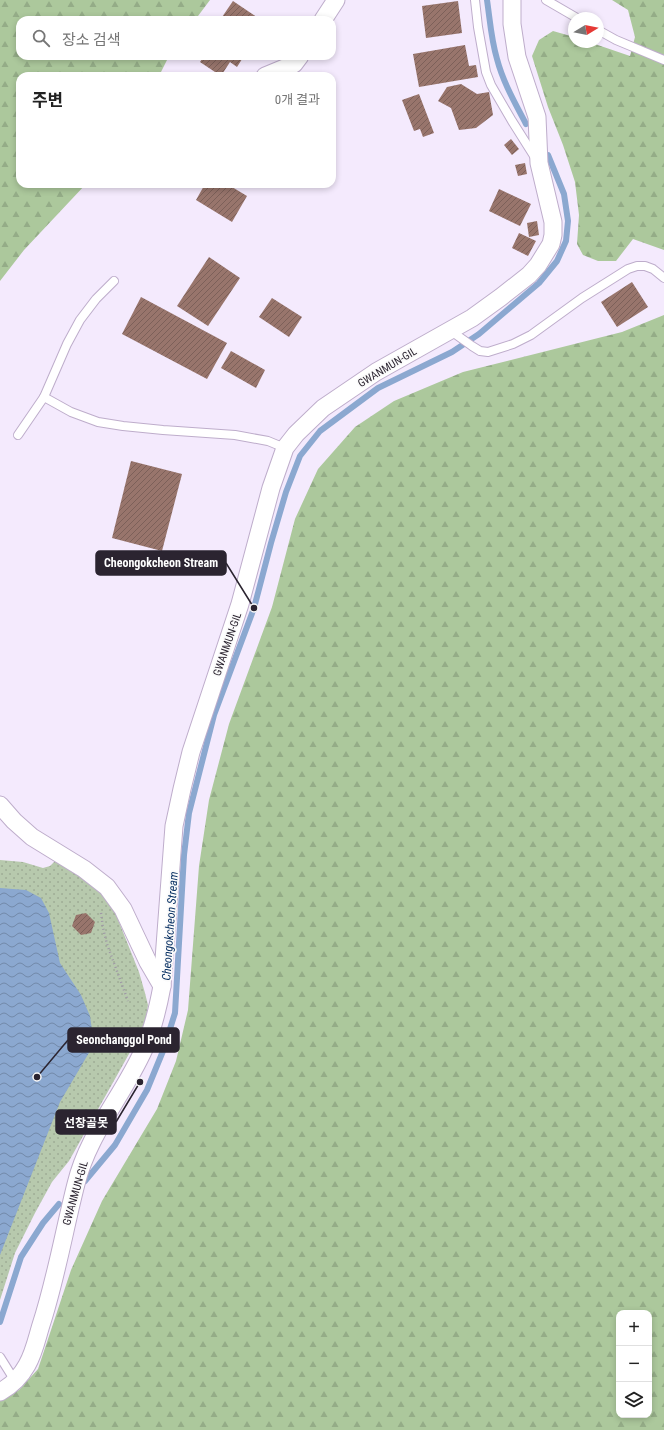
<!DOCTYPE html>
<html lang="ko">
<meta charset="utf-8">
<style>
body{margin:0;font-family:"Roboto Condensed","Noto Sans KR",sans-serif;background:#f2f2f2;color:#222}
.controls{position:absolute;right:12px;bottom:12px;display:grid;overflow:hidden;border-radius:8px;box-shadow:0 2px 6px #0003}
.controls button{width:36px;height:36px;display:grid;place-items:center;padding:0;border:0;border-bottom:1px solid #e0e0e0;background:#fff;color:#222;font:20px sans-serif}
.compass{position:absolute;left:568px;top:12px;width:36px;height:36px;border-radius:50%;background:#fff;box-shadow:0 2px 6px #0003;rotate:80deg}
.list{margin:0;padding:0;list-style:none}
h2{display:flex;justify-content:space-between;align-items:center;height:52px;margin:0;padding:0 16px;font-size:17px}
h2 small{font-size:13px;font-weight:400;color:#767676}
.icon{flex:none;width:22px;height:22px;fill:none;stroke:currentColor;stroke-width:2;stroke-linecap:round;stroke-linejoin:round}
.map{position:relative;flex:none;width:664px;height:1430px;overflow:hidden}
.search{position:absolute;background:#fff;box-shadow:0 2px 6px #0003;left:16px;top:16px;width:320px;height:44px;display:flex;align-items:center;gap:10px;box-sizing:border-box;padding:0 14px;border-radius:12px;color:#767676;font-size:15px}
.panel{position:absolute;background:#fff;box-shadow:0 2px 6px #0003;left:16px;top:72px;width:320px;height:116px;border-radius:12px}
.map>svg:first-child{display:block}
.grass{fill:url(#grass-dots)}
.forest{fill:url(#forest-firs);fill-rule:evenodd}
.water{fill:url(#water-waves)}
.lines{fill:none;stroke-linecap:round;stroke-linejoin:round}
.stream{stroke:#8ba8d0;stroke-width:6}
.building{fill:url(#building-hatch)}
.lane-casing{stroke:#beadcb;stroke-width:10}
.street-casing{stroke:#beadcb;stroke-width:19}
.path{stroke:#9e96a6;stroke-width:2.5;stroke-dasharray:1 3;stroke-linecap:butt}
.lane{stroke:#fff;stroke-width:8}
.street{stroke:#fff;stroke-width:17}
.labels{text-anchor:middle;stroke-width:3.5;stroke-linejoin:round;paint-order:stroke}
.street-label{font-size:11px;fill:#2b2430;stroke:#fbfbfb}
.water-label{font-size:12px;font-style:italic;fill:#0c3365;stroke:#fbfbfb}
.leader{fill:none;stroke:#2b2430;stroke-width:1.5}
.callout-dot{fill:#2b2430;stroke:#fbfbfb;stroke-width:1.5}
.callout{fill:#2b2430;stroke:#2b2430;stroke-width:1.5}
.callout-label{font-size:12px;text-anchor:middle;font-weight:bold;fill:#fff}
</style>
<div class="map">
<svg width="664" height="1430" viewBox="0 0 664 1430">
<defs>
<pattern id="grass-dots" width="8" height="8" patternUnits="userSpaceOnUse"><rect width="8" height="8" fill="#b7c9ad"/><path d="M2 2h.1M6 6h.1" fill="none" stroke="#9eac95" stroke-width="1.8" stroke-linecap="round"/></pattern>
<pattern id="forest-firs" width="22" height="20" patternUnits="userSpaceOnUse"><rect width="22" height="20" fill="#acc89c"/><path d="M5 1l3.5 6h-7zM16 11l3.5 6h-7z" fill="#94ac87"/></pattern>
<pattern id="water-waves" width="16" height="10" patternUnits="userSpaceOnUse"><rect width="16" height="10" fill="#8ba8d0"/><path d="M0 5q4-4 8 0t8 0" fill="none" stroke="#7289a9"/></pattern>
<pattern id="building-hatch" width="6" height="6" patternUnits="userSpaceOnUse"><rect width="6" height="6" fill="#98756c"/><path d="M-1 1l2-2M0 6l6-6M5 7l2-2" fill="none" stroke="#7c6059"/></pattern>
</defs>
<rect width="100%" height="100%" fill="#f4eafd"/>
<polygon class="grass" points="0,860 23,862 43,868 50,866 55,861 98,888 115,912 139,972 145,993 148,1005 146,1019 134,1045 69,1161 52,1182 35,1213 15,1253 0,1300"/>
<g class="forest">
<polygon points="0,0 210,0 195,20 20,20 20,56 169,56 159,76 20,76 20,184 86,184 24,250 0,281"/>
<polygon points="612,0 664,0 664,250 633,239 616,261 598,261 583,255 577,244 579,215 575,182 563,145 548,107 532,56 539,40 553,31 574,37 574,42 589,42 630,56 635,37 628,10"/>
<path d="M664,315V1430H0V1400L19,1390L38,1369L71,1270L102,1201L157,1109L176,1061L188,1010L199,866L209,800L229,724L272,607L295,519L318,469L355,427L394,401L463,372L622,332ZM619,1313H649V1415H619Z"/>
</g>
<polygon class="water" points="0,888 26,890 41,898 49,913 60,963 81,995 90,1016 93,1037 90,1051 60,1102 0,1255"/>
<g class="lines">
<g class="stream">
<path d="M487,0C490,20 491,39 497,59C503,82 515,103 526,124"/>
<polyline points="85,1181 115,1145 147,1090 163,1051 175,1013 184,855 189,813 214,715 254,608 271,543 286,492 300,456 320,431 378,388 452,352 479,334 539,283 557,261 566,241 568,221 564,194 548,155"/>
<polyline points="0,1322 21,1257 43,1223 59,1204"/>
</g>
</g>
<g class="building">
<polygon points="233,1 261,20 220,20"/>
<polygon points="458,1 462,33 426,38 422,6"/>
<polygon points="465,45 469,66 476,65 478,77 419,87 413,54"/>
<polygon points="204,56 244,56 237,67 230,62 221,76 200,62"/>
<polygon points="461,84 477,94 489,92 493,115 476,128 459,130 451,108 438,101 447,87"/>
<polygon points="419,94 434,133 423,137 420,129 414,131 402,100"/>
<polygon points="511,139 519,149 512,155 504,145"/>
<polygon points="525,163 527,174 518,176 515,165"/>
<polygon points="205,184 227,184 247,196 232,222 196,200"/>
<polygon points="499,189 531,204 520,226 489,211"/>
<polygon points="537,221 539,235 529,237 527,223"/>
<polygon points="519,233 536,241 528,256 512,248"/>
<polygon points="209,257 240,278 208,326 177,306"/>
<polygon points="632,282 648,307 617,327 601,302"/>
<polygon points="141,297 227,343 207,379 122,334"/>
<polygon points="272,298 302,317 289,337 259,317"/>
<polygon points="231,351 265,370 256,388 221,368"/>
<polygon points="131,461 182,474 162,551 112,538"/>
<polygon points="86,913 95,922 91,933 81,935 72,926 76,915"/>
</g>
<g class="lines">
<g class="lane-casing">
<g id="lane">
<polyline points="475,0 478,27 486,72 491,85 512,121 536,159"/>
<polyline points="546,0 577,18"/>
<polyline points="598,30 616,40 664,60"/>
<polyline points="451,331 472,346 480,351 488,352 513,344 531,335 582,298 628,269 637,266 645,266 653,269 664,278"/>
<polyline points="44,397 71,412 98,422 123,426 163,430 235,435 268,441 285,448"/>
<polyline points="18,435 44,397 67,344 80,320 96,299 114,281"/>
<polyline points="0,1357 15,1381"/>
</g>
</g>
<g class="street-casing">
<g id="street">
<polyline points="323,20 336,0"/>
<polyline points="265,76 294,64 300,56"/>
<polyline points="0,805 14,821 32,837 84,869 107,887 123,909 148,962 162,986"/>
<path d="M0,1392C11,1386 21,1376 27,1365C34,1353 37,1338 41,1325C56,1279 64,1231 76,1184C88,1134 123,1096 144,1049C153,1029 158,1008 162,986L174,826L182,789L191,752L240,604L271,488L285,448L296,434L323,408L376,372L472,318L501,297L529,275L538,265L551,244L553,235V222L539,163L537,117L517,57L512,24V0"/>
</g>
</g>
<polyline class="path" points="101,913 103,928 107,944 128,1001"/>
<use href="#lane" class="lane"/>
<use href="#street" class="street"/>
</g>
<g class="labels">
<g class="street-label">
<text transform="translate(387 367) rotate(-31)" y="4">GWANMUN-GIL</text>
<text transform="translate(227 644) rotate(-71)" y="4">GWANMUN-GIL</text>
<text transform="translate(75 1193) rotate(-74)" y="4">GWANMUN-GIL</text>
</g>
<g class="water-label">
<text transform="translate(170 926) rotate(-86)" y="4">Cheongokcheon Stream</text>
</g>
</g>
<path class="leader" d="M254 608L226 563M37 1077L68 1040M140 1082L116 1122"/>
<g class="callout-dot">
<circle cx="254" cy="608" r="4"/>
<circle cx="37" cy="1077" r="4"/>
<circle cx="140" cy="1082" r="4"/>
</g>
<g class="callout">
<rect x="96" y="551" width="130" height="24" rx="4"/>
<rect x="68" y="1028" width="111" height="24" rx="4"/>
<rect x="56" y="1110" width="60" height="24" rx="4"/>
</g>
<g class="callout-label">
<text x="161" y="567">Cheongokcheon Stream</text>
<text x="124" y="1044">Seonchanggol Pond</text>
<text x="86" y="1127">선창골못</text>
</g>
</svg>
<div class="controls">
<button>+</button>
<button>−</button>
<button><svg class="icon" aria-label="layers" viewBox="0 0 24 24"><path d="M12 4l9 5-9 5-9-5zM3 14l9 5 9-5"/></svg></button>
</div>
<svg class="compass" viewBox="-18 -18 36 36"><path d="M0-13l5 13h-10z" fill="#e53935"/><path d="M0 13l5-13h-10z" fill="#767676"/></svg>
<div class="search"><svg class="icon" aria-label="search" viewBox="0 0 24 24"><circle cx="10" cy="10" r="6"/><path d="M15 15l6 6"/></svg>장소 검색</div>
<section class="panel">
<h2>주변<small>0개 결과</small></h2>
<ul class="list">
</ul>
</section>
</div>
